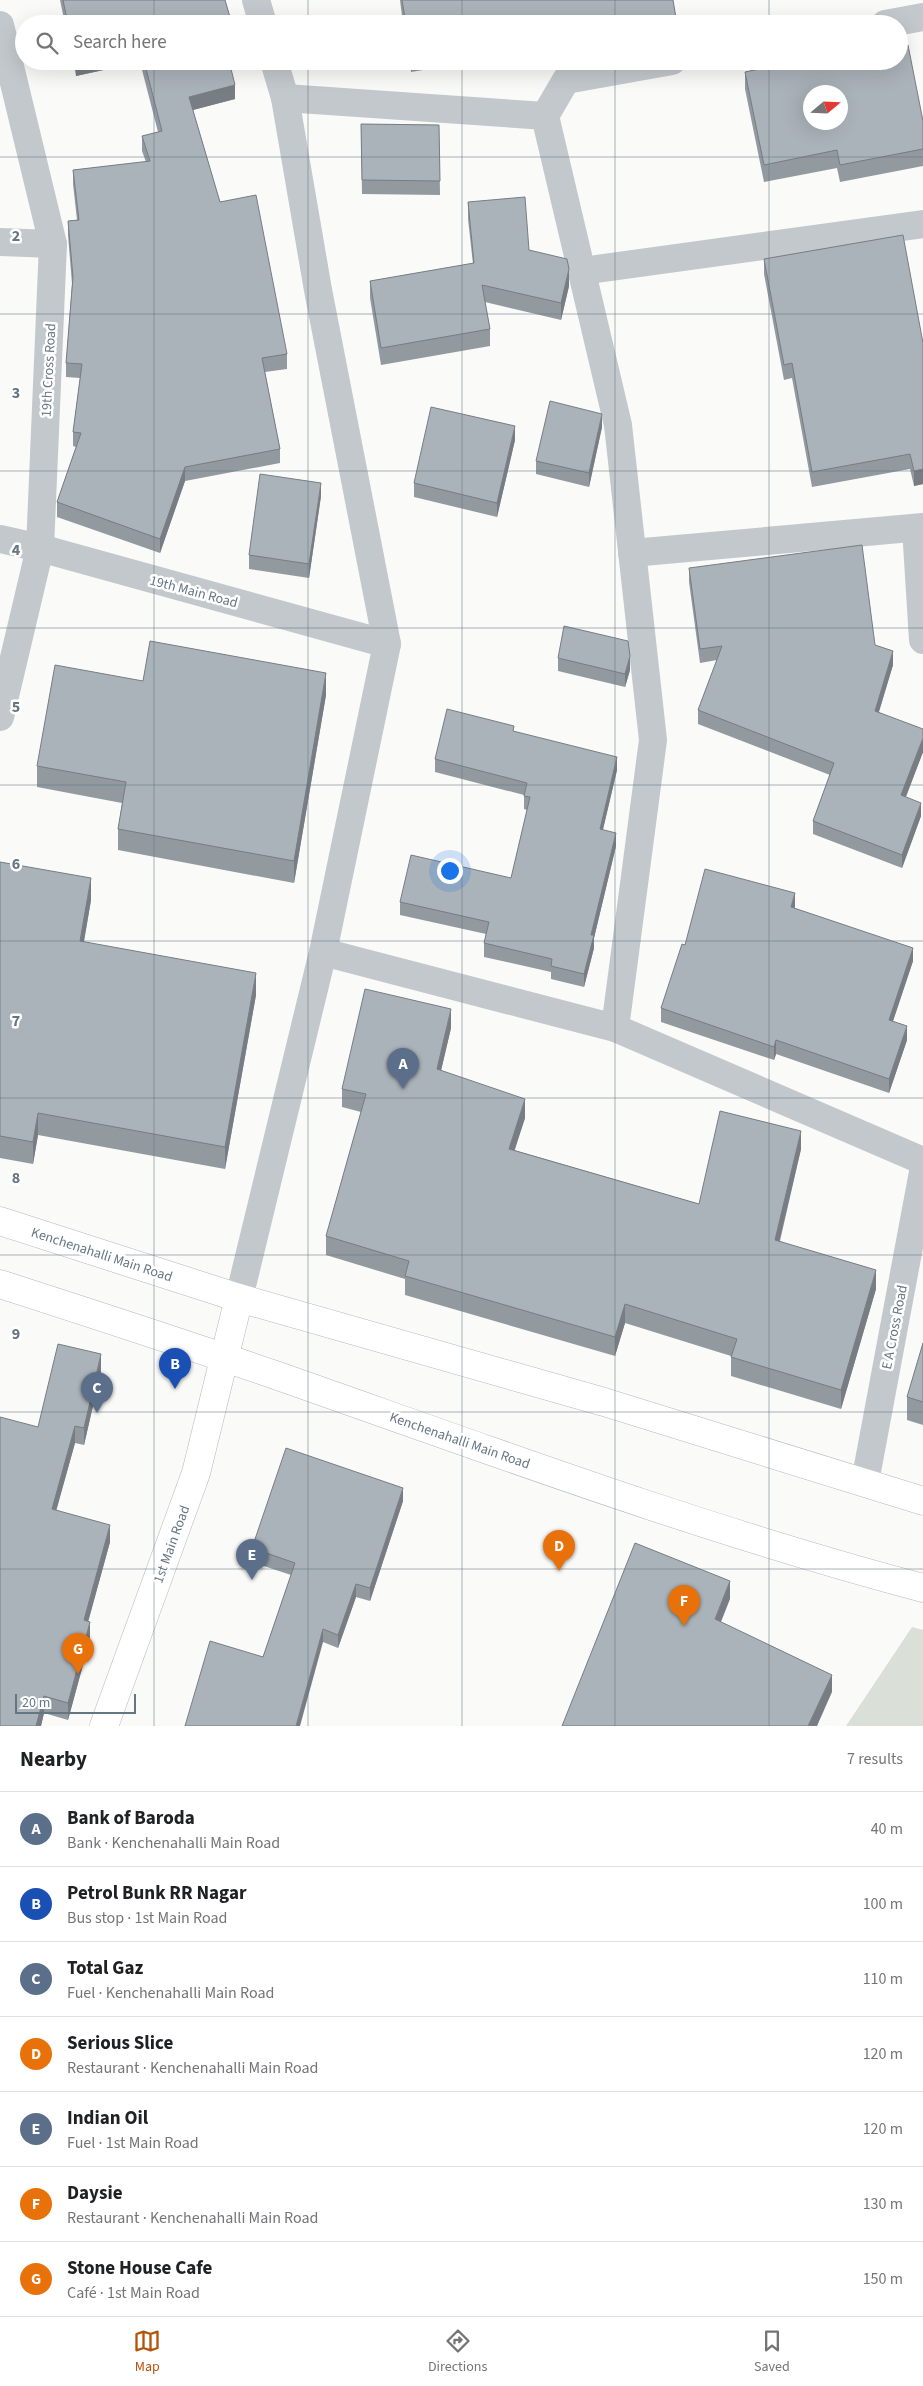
<!DOCTYPE html>
<meta charset="utf-8">
<style>
body{margin:0;font-family:"Source Sans 3",sans-serif;background:#f2f2f2;color:#202124}
.compass{position:absolute;left:803px;top:85px;width:45px;height:45px;border-radius:50%;background:#fff;box-shadow:0 5px 20px #0002;rotate:71deg}
.scale{position:absolute;left:15px;bottom:12px;width:121px;box-sizing:border-box;padding-left:5px;border:2px solid #657683;border-top:0;font-size:14px;line-height:18px;white-space:nowrap;color:#657683;-webkit-text-stroke:4px #fff;paint-order:stroke}
.you{position:absolute;left:449px;top:870px;width:18px;height:18px;margin:-12px;border:4px solid #fff;border-radius:50%;background:#1a73e8;box-shadow:0 0 0 8px #1a73e833}
.badge{display:grid;place-items:center;width:32px;height:32px;border-radius:50%;background:#b45309;color:#fff;font-size:16px;font-weight:700}
.pin{position:absolute;translate:-50% -41px;filter:drop-shadow(0 1px 2px #0008)}
.pin::after{content:'';position:absolute;top:26px;width:18px;height:15px;background:inherit;clip-path:polygon(0 0,100% 0,50% 100%)}
.list{margin:0;padding:0;list-style:none}
h2{display:flex;justify-content:space-between;align-items:center;height:65px;margin:0;padding:0 20px;font-size:21px}
h2 small{font-size:16px;font-weight:400;color:#757577}
.list li{display:grid;grid-template-columns:32px 1fr auto;gap:15px;align-items:center;box-sizing:border-box;height:75px;padding:0 20px;border-top:1px solid #e0e0e0}
.list b{display:block;font-size:19px;white-space:nowrap}
.list p{margin:0;font-size:16px;white-space:nowrap;color:#757577}
.list em{font-size:16px;font-style:normal;color:#757577}
.icon{flex:none;width:28px;height:28px;fill:none;stroke:currentColor;stroke-width:2;stroke-linecap:round;stroke-linejoin:round}
.map{position:relative;flex:none;width:923px;height:1726px;overflow:hidden}
.search{position:absolute;background:#fff;box-shadow:0 5px 20px #0002;left:15px;right:15px;top:15px;height:55px;display:flex;align-items:center;gap:12px;box-sizing:border-box;padding:0 18px;border-radius:28px;color:#757577;font-size:19px}
.sheet{height:590px;background:#fff}
nav{display:flex;justify-content:space-around;align-items:center;box-sizing:border-box;height:70px;border-top:1px solid #e0e0e0;background:#fff;font-size:14px;color:#757577}
nav a{display:grid;justify-items:center;gap:2px}
nav .on{color:#b45309}
.map>svg:first-child{display:block}
.green{fill:#dadfd7}
.lines{fill:none;stroke-linecap:round;stroke-linejoin:round}
.secondary-casing{stroke:#b3babf;stroke-width:29}
.street{stroke:#c3c8cc;stroke-width:28}
.secondary{stroke:#fff;stroke-width:28}
.wall{fill:#929a9f}
.shaded-wall{fill:#777d82}
.building{fill:#aab3b9;stroke:#777d82;fill-rule:evenodd}
.grid{fill:none;stroke:#657683;stroke-width:1;stroke-opacity:0.55}
.labels{text-anchor:middle;stroke-width:5;stroke-linejoin:round;paint-order:stroke}
.street-label{font-size:14px;fill:#657683;stroke:#fff}
.grid-label{font-size:16px;text-anchor:middle;font-weight:bold;fill:#657683;stroke:#fff;stroke-width:5;stroke-linejoin:round;paint-order:stroke}
</style>
<div class="map">
<svg width="923" height="1726" viewBox="0 0 923 1726">
<rect width="100%" height="100%" fill="#fafaf8"/>
<polygon class="green" points="912,1627 923,1630 923,1726 846,1726"/>
<g class="lines">
<g class="secondary-casing">
<g id="secondary">
<polyline points="0,1221 239,1298 604,1402 923,1501"/>
<path d="M0,1284C93,1314 186,1344 278,1376C492,1451 704,1530 923,1588"/>
<polyline points="104,1726 196,1473 239,1298"/>
</g>
</g>
<g class="street">
<polyline points="256,0 263,24"/>
<polyline points="885,24 923,17"/>
<polyline points="0,25 53,244 40,548 0,717"/>
<polyline points="285,98 545,116 618,425 653,740 615,1028 323,952"/>
<polyline points="545,116 566,80 672,61"/>
<polyline points="0,242 53,244"/>
<polyline points="582,271 923,224"/>
<polyline points="916,528 923,640"/>
<polyline points="0,539 40,548 387,644"/>
<polyline points="632,553 923,527"/>
<polyline points="615,1028 923,1161"/>
<polyline points="239,1298 323,952 387,644 318,290 285,98 274,61"/>
<polyline points="865,1482 923,1172"/>
</g>
<use href="#secondary" class="secondary"/>
</g>
<g class="wall">
<polygon points="60,0 225,0 232,24 65,24"/>
<polygon points="400,0 673,0 676,18 676,24 403,24"/>
<polygon points="73,61 229,61 235,99 193,110 220,202 287,354 287,369 265,372 280,449 280,463 185,481 160,553 57,517 57,502 76,447 73,446 73,432 80,378 66,377 66,363 72,284 68,235 68,221 77,220 73,184 73,170 146,162 142,151 142,136 158,132 140,62 76,76"/>
<polygon points="410,61 478,61 411,72"/>
<polygon points="800,66 923,121 923,166 840,182 837,168 764,182 745,89 745,72"/>
<polygon points="361,124 439,125 440,195 362,194"/>
<polygon points="468,202 529,250 569,286 561,320 485,302 490,329 490,346 381,365 370,298 370,281 473,264 468,219"/>
<polygon points="764,259 923,343 923,484 914,486 910,469 812,487 792,378 784,380 764,274"/>
<polygon points="602,427 589,487 536,474 536,461"/>
<polygon points="515,440 497,517 414,497 414,483"/>
<polygon points="321,496 309,578 249,569 249,555"/>
<polygon points="689,568 875,645 893,665 879,712 923,752 906,797 921,816 902,868 813,834 813,821 830,775 698,724 698,710 717,660 700,663 689,582"/>
<polygon points="558,658 630,670 625,687 558,671"/>
<polygon points="143,681 326,695 294,883 118,850 118,829 122,803 37,787 37,766"/>
<polygon points="514,732 617,770 603,829 616,846 594,938 594,948 584,987 551,979 551,972 484,957 484,943 486,934 400,915 400,902 511,878 527,810 524,809 524,795 435,772 435,759"/>
<polygon points="0,862 91,900 84,942 256,995 225,1169 38,1135 33,1164 0,1158"/>
<polygon points="795,908 913,961 893,1021 907,1040 889,1093 776,1054 774,1060 661,1022 661,1008 685,945"/>
<polygon points="451,1028 441,1070 525,1118 514,1150 699,1204 801,1149 780,1241 876,1289 841,1409 731,1376 731,1356 625,1323 615,1356 405,1295 405,1279 326,1255 326,1236 361,1112 342,1107 342,1089"/>
<polygon points="923,1343 923,1425 907,1420 907,1397"/>
<polygon points="101,1371 84,1445 75,1443 56,1510 110,1542 88,1621 90,1639 68,1720 44,1713 41,1726 0,1726 38,1427"/>
<polygon points="403,1501 370,1601 356,1597 338,1648 323,1642 263,1657 291,1575 252,1562 252,1548"/>
</g>
<g class="shaded-wall">
<polygon points="140,61 140,62 76,76 76,62"/>
<polygon points="235,85 235,99 189,111 189,97"/>
<polygon points="569,269 569,286 561,320 561,303"/>
<polygon points="602,414 602,427 589,487 589,473"/>
<polygon points="515,426 515,440 497,517 497,503"/>
<polygon points="185,467 185,481 160,553 160,539"/>
<polygon points="923,469 923,484 914,486 914,471"/>
<polygon points="321,483 321,496 309,578 309,564"/>
<polygon points="893,651 893,665 875,724 875,711"/>
<polygon points="630,656 630,670 625,687 625,674"/>
<polygon points="326,673 326,695 294,883 294,861"/>
<polygon points="923,738 923,752 901,809 901,795"/>
<polygon points="617,757 617,770 600,842 600,829"/>
<polygon points="921,803 921,816 902,868 902,855"/>
<polygon points="616,833 616,846 594,938 594,948 584,987 584,974 591,935"/>
<polygon points="91,878 91,900 80,963 80,941"/>
<polygon points="795,893 795,907 791,920 791,907"/>
<polygon points="913,948 913,961 889,1033 889,1020"/>
<polygon points="256,973 256,995 225,1169 225,1147"/>
<polygon points="451,1009 451,1028 437,1088 437,1069"/>
<polygon points="907,1026 907,1040 889,1093 889,1079"/>
<polygon points="776,1040 776,1054 774,1060 774,1047"/>
<polygon points="525,1099 525,1118 509,1168 509,1149"/>
<polygon points="38,1113 38,1135 33,1164 33,1142"/>
<polygon points="801,1131 801,1149 775,1259 775,1240"/>
<polygon points="876,1270 876,1289 841,1409 841,1390"/>
<polygon points="625,1304 625,1323 615,1356 615,1337"/>
<polygon points="101,1354 101,1371 84,1445 84,1428"/>
<polygon points="75,1426 75,1443 52,1526 52,1509"/>
<polygon points="403,1488 403,1501 370,1601 370,1588"/>
<polygon points="110,1525 110,1542 84,1637 84,1620"/>
<polygon points="730,1581 730,1599 715,1637 715,1619"/>
<polygon points="356,1584 356,1597 338,1648 338,1635"/>
<polygon points="90,1622 90,1639 68,1720 68,1703"/>
<polygon points="323,1629 323,1642 300,1726 296,1726"/>
<polygon points="832,1675 832,1692 817,1726 808,1726"/>
<polygon points="44,1696 44,1713 41,1726 36,1726"/>
</g>
<g class="building">
<polygon points="63,0 225,0 232,24 68,24"/>
<polygon points="402,0 673,0 676,18 641,24 609,24 608,16 559,24 406,24"/>
<path d="M908,45L923,121V149L840,165L837,150L764,165L745,72L798,61H799L800,66L824,61H899V47ZM810,92H840V122H810Z"/>
<polygon points="144,61 229,61 235,85 189,97 220,202 256,195 287,354 262,358 280,449 185,467 160,539 57,502 81,433 73,432 82,364 66,363 73,277 68,221 79,220 73,170 150,161 142,136 162,131"/>
<polygon points="361,124 439,125 440,181 362,180"/>
<polygon points="525,197 529,250 567,259 569,269 561,303 482,285 490,329 381,348 370,281 474,263 468,202"/>
<polygon points="903,235 923,343 923,469 914,471 910,454 812,472 792,363 784,365 764,259"/>
<polygon points="550,401 602,414 589,473 536,461"/>
<polygon points="431,407 515,426 497,503 414,483"/>
<polygon points="260,474 321,483 309,564 249,555"/>
<polygon points="862,545 875,645 893,651 875,711 923,729 923,738 901,795 921,803 902,855 813,821 834,763 698,710 722,646 700,649 689,568"/>
<polygon points="564,626 628,641 630,656 625,674 558,658"/>
<polygon points="150,641 326,673 294,861 118,829 126,782 37,766 55,665 143,681"/>
<polygon points="447,709 514,726 513,731 617,757 600,829 616,833 591,935 594,935 584,974 551,966 552,959 484,943 489,922 400,902 411,855 511,878 530,797 524,796 527,783 435,759"/>
<polygon points="0,862 91,878 80,941 256,973 225,1147 38,1113 33,1142 0,1136"/>
<polygon points="705,869 795,893 791,907 913,948 889,1020 907,1026 889,1079 776,1040 774,1047 661,1008 682,944 685,945"/>
<polygon points="365,989 451,1009 437,1069 525,1099 509,1149 699,1204 720,1111 801,1131 775,1240 876,1270 841,1390 731,1357 737,1339 625,1304 615,1337 405,1276 409,1261 326,1236 366,1094 342,1089"/>
<polygon points="923,1343 923,1402 907,1397"/>
<polygon points="58,1344 101,1354 84,1428 75,1426 52,1509 110,1525 84,1620 90,1622 68,1703 44,1696 36,1726 0,1726 0,1417 38,1427"/>
<polygon points="286,1448 403,1488 370,1588 356,1584 338,1635 323,1629 296,1726 185,1726 210,1641 263,1657 295,1563 252,1548"/>
<polygon points="635,1543 730,1581 715,1619 832,1675 808,1726 562,1726"/>
</g>
<path class="grid" d="M154,0V24M308,0V24M462,0V24M615,0V24M769,0V24M154,61V1726M308,61V1726M462,61V1726M615,61V1726M769,61V1726M0,157H923M0,314H923M0,471H923M0,628H923M0,785H923M0,941H923M0,1098H923M0,1255H923M0,1412H923M0,1569H923"/>
<g class="labels">
<g class="street-label">
<text transform="translate(48 370) rotate(-87)" y="5">19th Cross Road</text>
<text transform="translate(194 591) rotate(15)" y="5">19th Main Road</text>
<text transform="translate(102 1254) rotate(18)" y="5">Kenchenahalli Main Road</text>
<text transform="translate(894 1327) rotate(-79)" y="5">E A Cross Road</text>
<text transform="translate(460 1440) rotate(19)" y="5">Kenchenahalli Main Road</text>
<text transform="translate(171 1544) rotate(-70)" y="5">1st Main Road</text>
</g>
</g>
<g class="grid-label">
<text x="16" y="241">2</text>
<text x="16" y="398">3</text>
<text x="16" y="555">4</text>
<text x="16" y="712">5</text>
<text x="16" y="869">6</text>
<text x="16" y="1026">7</text>
<text x="16" y="1183">8</text>
<text x="16" y="1339">9</text>
</g>
</svg>
<svg class="compass" viewBox="-18 -18 36 36"><path d="M0-13l5 13h-10z" fill="#e53935"/><path d="M0 13l5-13h-10z" fill="#757577"/></svg>
<div class="scale">20 m</div>
<div class="you"></div>
<div class="pin badge" style="left:403px;top:1089px;background:#5c6f8a">A</div>
<div class="pin badge" style="left:175px;top:1389px;background:#1a4fb4">B</div>
<div class="pin badge" style="left:97px;top:1413px;background:#5c6f8a">C</div>
<div class="pin badge" style="left:559px;top:1571px;background:#e8710a">D</div>
<div class="pin badge" style="left:252px;top:1580px;background:#5c6f8a">E</div>
<div class="pin badge" style="left:684px;top:1626px;background:#e8710a">F</div>
<div class="pin badge" style="left:78px;top:1674px;background:#e8710a">G</div>
<div class="search"><svg class="icon" aria-label="search" viewBox="0 0 24 24"><circle cx="10" cy="10" r="6"/><path d="M15 15l6 6"/></svg>Search here</div>
</div>
<section class="sheet">
<h2>Nearby<small>7 results</small></h2>
<ul class="list">
<li><span class="badge" style="background:#5c6f8a">A</span><div><b>Bank of Baroda</b><p>Bank · Kenchenahalli Main Road</p></div><em>40 m</em></li>
<li><span class="badge" style="background:#1a4fb4">B</span><div><b>Petrol Bunk RR Nagar</b><p>Bus stop · 1st Main Road</p></div><em>100 m</em></li>
<li><span class="badge" style="background:#5c6f8a">C</span><div><b>Total Gaz</b><p>Fuel · Kenchenahalli Main Road</p></div><em>110 m</em></li>
<li><span class="badge" style="background:#e8710a">D</span><div><b>Serious Slice</b><p>Restaurant · Kenchenahalli Main Road</p></div><em>120 m</em></li>
<li><span class="badge" style="background:#5c6f8a">E</span><div><b>Indian Oil</b><p>Fuel · 1st Main Road</p></div><em>120 m</em></li>
<li><span class="badge" style="background:#e8710a">F</span><div><b>Daysie</b><p>Restaurant · Kenchenahalli Main Road</p></div><em>130 m</em></li>
<li><span class="badge" style="background:#e8710a">G</span><div><b>Stone House Cafe</b><p>Café · 1st Main Road</p></div><em>150 m</em></li>
</ul>
</section>
<nav>
<a class="on"><svg class="icon" aria-label="map" viewBox="0 0 24 24"><path d="M3 6l6-2 6 2 6-2v14l-6 2-6-2-6 2zM9 4v14M15 6v14"/></svg>Map</a>
<a><svg class="icon" aria-label="directions" viewBox="0 0 24 24"><path d="M12 3l9 9-9 9-9-9zM9 14v-3h6M13 9l2 2-2 2"/></svg>Directions</a>
<a><svg class="icon" aria-label="saved" viewBox="0 0 24 24"><path d="M7 4h10v16l-5-4-5 4z"/></svg>Saved</a>
</nav>
